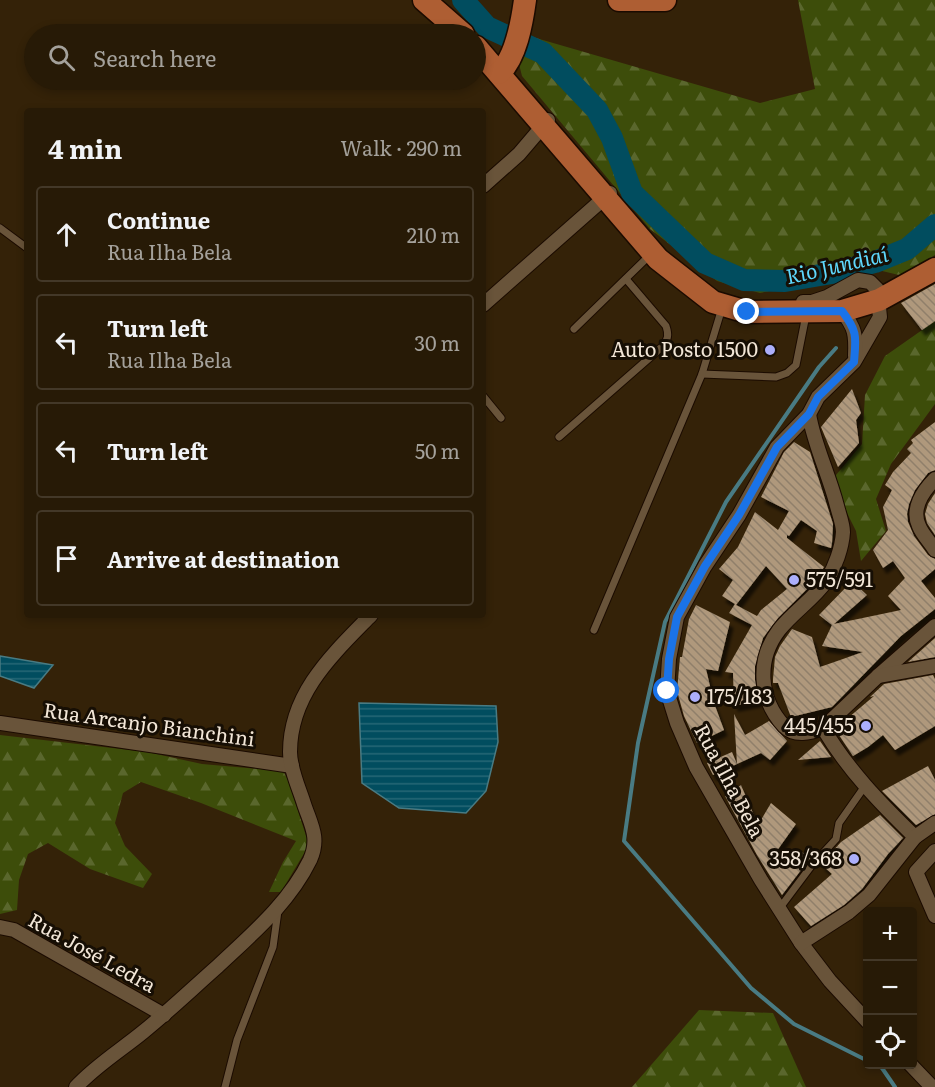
<!DOCTYPE html>
<meta charset="utf-8">
<style>
body{margin:0;font-family:Literata,serif;background:#332714;color:#f1f3f6}
.controls{position:absolute;right:18px;bottom:18px;display:grid;overflow:hidden;border-radius:6px;box-shadow:0 3px 9px #0003}
.controls button{width:54px;height:54px;display:grid;place-items:center;padding:0;border:0;border-bottom:2px solid #433828;background:#271a06;color:#f1f3f6;font:30px sans-serif}
.stop{position:absolute;width:18px;height:18px;margin:-14px;border:4px solid #1a73e8;border-radius:50%;background:#fff}
.stop.end{background:#1a73e8;border-color:#fff;box-shadow:0 2px 6px #0008}
.list{margin:0;padding:0;list-style:none}
h2{display:flex;justify-content:space-between;align-items:center;height:78px;margin:0;padding:0 24px;font-size:26px}
h2 small{font-size:20px;font-weight:400;color:#a4a19b}
.list li{display:grid;grid-template-columns:39px 1fr auto;gap:18px;align-items:center;box-sizing:border-box;height:96px;margin:0 12px 12px;padding:0 12px;border:2px solid #433828;border-radius:6px}
.list b{display:block;font-size:22px;white-space:nowrap}
.list p{margin:0;font-size:20px;white-space:nowrap;color:#a4a19b}
.list em{font-size:20px;font-style:normal;color:#a4a19b}
.icon{flex:none;width:33px;height:33px;fill:none;stroke:currentColor;stroke-width:2;stroke-linecap:round;stroke-linejoin:round}
.map{position:relative;flex:none;width:935px;height:1087px;overflow:hidden}
.search{position:absolute;background:#271a06;box-shadow:0 3px 9px #0003;left:24px;top:24px;width:462px;height:66px;display:flex;align-items:center;gap:15px;box-sizing:border-box;padding:0 21px;border-radius:33px;color:#a4a19b;font-size:22px}
.panel{position:absolute;background:#271a06;box-shadow:0 3px 9px #0003;left:24px;top:108px;width:462px;height:510px;border-radius:6px}
.map>svg:first-child{display:block}
.forest{fill:url(#forest-firs)}
.water{fill:url(#water-rules);stroke:#497b83;stroke-width:1.5}
.lines{fill:none;stroke-linecap:round;stroke-linejoin:round}
.stream{stroke:#497b83;stroke-width:4}
.river{stroke:#014d5f;stroke-width:22}
.building{fill:url(#building-back-hatch);fill-rule:evenodd;filter:url(#shadow)}
.lane-casing{stroke:#1b0b00;stroke-width:9}
.street-casing{stroke:#1b0b00;stroke-width:16}
.primary-casing{stroke:#1b0b00;stroke-width:25}
.lane{stroke:#69543a;stroke-width:7}
.street{stroke:#69543a;stroke-width:14}
.primary{stroke:#ae5e33;stroke-width:22}
.route{stroke:#1a73e8;stroke-width:8}
.poi-dot{fill:#acaffb;stroke:#160e04;stroke-width:2}
.labels{text-anchor:middle;stroke-width:6;stroke-linejoin:round;paint-order:stroke}
.poi-label{font-size:20px;fill:#f2e6d7;stroke:#160e04;text-anchor:end}
.street-label{font-size:20px;fill:#f2e6d7;stroke:#160e04}
.water-label{font-size:21px;font-style:italic;fill:#5ed7fb;stroke:#160e04}
</style>
<div class="map">
<svg width="935" height="1087" viewBox="0 0 935 1087">
<defs>
<pattern id="forest-firs" width="22" height="20" patternUnits="userSpaceOnUse" patternTransform="scale(1.5)"><rect width="22" height="20" fill="#3d4d0a"/><path d="M5 1l3.5 6h-7zM16 11l3.5 6h-7z" fill="#5a672d"/></pattern>
<pattern id="water-rules" width="6" height="5" patternUnits="userSpaceOnUse" patternTransform="scale(1.5)"><rect width="6" height="5" fill="#014d5f"/><path d="M0 2.5h6" fill="none" stroke="#266775"/></pattern>
<pattern id="building-back-hatch" width="6" height="6" patternUnits="userSpaceOnUse" patternTransform="scale(1.5)"><rect width="6" height="6" fill="#af987c"/><path d="M-1 5l2 2M0 0l6 6M5-1l2 2" fill="none" stroke="#907f6a"/></pattern>
<filter id="shadow"><feDropShadow dx="3.5" dy="6" stdDeviation="1.5" flood-color="#0009"/></filter>
</defs>
<rect width="100%" height="100%" fill="#342208"/>
<g class="forest">
<polygon points="798,0 935,0 935,255 903,276 878,270 760,293 717,281 650,229 522,76 519,64 529,36 760,103 815,89"/>
<polygon points="935,321 935,404 891,464 876,499 886,531 861,561 856,531 831,481 862,444 865,395 885,356"/>
<polygon points="0,735 147,752 202,764 283,771 288,780 309,845 281,892 269,892 283,862 296,841 201,803 141,782 123,793 115,823 125,846 152,874 143,888 90,869 48,843 28,854 19,880 17,910 0,914"/>
<polygon points="699,1010 773,1013 806,1087 632,1087"/>
</g>
<g class="water">
<polygon points="0,656 53,665 34,688 0,676"/>
<polygon points="359,703 496,706 498,742 486,791 466,813 399,808 362,783"/>
</g>
<g class="lines">
<g class="stream">
<polyline points="899,262 907,249"/>
<polyline points="836,348 819,367 726,502 665,622 638,743 624,841 751,988 794,1024 868,1061"/>
<polyline points="875,1064 882,1068 895,1087"/>
</g>
<polyline class="river" points="463,0 487,27 543,53 597,110 612,138 632,193 705,263 744,280 785,281 838,272 875,262 907,249 935,225"/>
</g>
<g class="building">
<polygon points="935,284 935,321 922,330 901,303"/>
<polygon points="852,389 861,413 856,420 859,443 838,467 821,427"/>
<polygon points="935,422 935,470 928,473 915,490 909,504 907,514 908,522 914,536 928,555 935,559 935,569 921,581 935,598 935,609 901,636 832,707 791,717 778,683 773,683 773,679 775,657 780,646 792,629 812,637 820,667 863,652 822,646 832,625 819,615 852,581 867,595 834,624 901,610 888,596 905,578 893,561 883,568 873,550 888,530 883,507 892,490 885,485 893,472 911,453 907,449 913,443 911,440"/>
<path d="M794,442L810,452L833,524L832,543L831,548L814,543L817,531L801,520L789,536L787,535V538L824,567L815,581L778,618L763,638L755,666V680L759,701L734,706L733,673L725,672L752,625L729,613L735,604L722,596L733,580L719,569L738,547L755,512L778,530L789,511L761,497L784,452ZM766,566L787,589L761,610L757,616L736,605Z"/>
<polygon points="935,493 935,535 927,523 925,514 928,504"/>
<polygon points="696,605 730,622 718,671 706,669 714,703 724,730 697,743 684,716 677,691 680,657 682,657 689,619"/>
<polygon points="935,638 935,657 908,662"/>
<polygon points="933,675 935,679 935,726 895,750 883,735 868,747 853,756 835,729 874,696 870,697 884,684"/>
<polygon points="734,714 745,735 769,721 787,741 770,760 761,753 737,764"/>
<polygon points="820,741 831,757 798,760"/>
<polygon points="732,752 737,764 713,775 707,763"/>
<polygon points="928,766 935,780 935,814 916,825 882,791"/>
<polygon points="741,785 758,825 771,803 796,824 776,852 790,866 800,851 811,857 782,895 757,855 725,796"/>
<polygon points="880,815 903,838 888,854 862,889 844,905 811,926 794,907 832,874 821,864 841,842"/>
</g>
<g class="lines">
<g class="lane-casing">
<g id="lane">
<polyline points="0,228 27,248"/>
<polyline points="574,329 650,255"/>
<polyline points="702,374 776,377 787,373 796,365 806,315"/>
<polyline points="483,396 501,418"/>
<path d="M559,437L663,346C668,339 669,335 666,326L626,279"/>
<polyline points="594,630 702,374 722,308"/>
<polyline points="779,909 812,865 836,839 839,823 865,786"/>
<polyline points="225,1087 237,1040 273,947 278,911"/>
</g>
</g>
<g class="street-casing">
<g id="street">
<polyline points="483,186 519,154 548,120"/>
<polyline points="803,302 812,302 827,297 858,280 870,282 877,289 880,317 854,362 818,397 809,414 777,447 739,515 705,566 677,617 669,659 667,691 677,723 696,767 761,880 801,943 830,981 868,1022"/>
<polyline points="483,305 610,193"/>
<path d="M842,311C855,328 856,334 855,356"/>
<path d="M809,414C814,445 829,474 837,506C839,514 843,524 843,532C842,548 835,567 827,580C814,599 793,612 779,630C756,660 759,699 784,726C795,737 810,733 823,728L878,676L935,626"/>
<path d="M935,479C923,491 911,509 919,526C922,534 930,542 935,550"/>
<polyline points="878,676 935,666"/>
<polyline points="0,723 292,766"/>
<path d="M823,728C848,770 880,803 915,837"/>
<polyline points="935,851 916,872 935,916"/>
<polyline points="0,927 14,930 164,1015"/>
<polyline points="801,943 849,912 869,895 915,837 935,823"/>
<polyline points="910,1064 932,1087"/>
<path d="M76,1087C95,1066 121,1050 143,1032C169,1011 193,988 218,966C252,934 289,903 310,860C320,838 311,825 304,804C299,788 290,769 290,752C290,693 333,654 371,615"/>
</g>
</g>
<g class="primary-casing">
<g id="primary">
<polyline points="424,0 463,34"/>
<polyline points="619,0 665,0"/>
<polyline points="476,47 658,259 713,302 747,312 842,311 879,300 935,269"/>
<path d="M499,73C516,58 522,22 525,0"/>
</g>
</g>
<use href="#lane" class="lane"/>
<use href="#street" class="street"/>
<use href="#primary" class="primary"/>
</g>
<g class="lines">
<path class="route" d="M667,691L669,659L677,617L705,566L739,515L777,447L809,414L818,397L854,362C856,337 858,332 842,311L747,312"/>
</g>
<g class="poi-dot">
<circle cx="770" cy="350" r="6"/>
<circle cx="794" cy="580" r="6"/>
<circle cx="695" cy="697" r="6"/>
<circle cx="866" cy="726" r="6"/>
<circle cx="854" cy="859" r="6"/>
</g>
<g class="labels">
<g class="poi-label">
<text x="758" y="357">Auto Posto 1500</text>
<text x="806" y="587" text-anchor="start">575/591</text>
<text x="707" y="704" text-anchor="start">175/183</text>
<text x="854" y="733">445/455</text>
<text x="842" y="866">358/368</text>
</g>
<g class="street-label">
<text transform="translate(149 725) rotate(8)" y="7">Rua Arcanjo Bianchini</text>
<text transform="translate(729 781) rotate(62)" y="7">Rua Ilha Bela</text>
<text transform="translate(92 953) rotate(29)" y="7">Rua José Ledra</text>
</g>
<g class="water-label">
<text transform="translate(837 266) rotate(-13)" y="7">Rio Jundiaí</text>
</g>
</g>
</svg>
<div class="controls">
<button>+</button>
<button>−</button>
<button><svg class="icon" aria-label="locate" viewBox="0 0 24 24"><circle cx="12" cy="12" r="6"/><path d="M12 2v4M12 18v4M2 12h4M18 12h4"/></svg></button>
</div>
<div class="stop" style="left:667px;top:691px"></div>
<div class="stop end" style="left:747px;top:312px"></div>
<div class="search"><svg class="icon" aria-label="search" viewBox="0 0 24 24"><circle cx="10" cy="10" r="6"/><path d="M15 15l6 6"/></svg>Search here</div>
<section class="panel">
<h2>4 min<small>Walk · 290 m</small></h2>
<ul class="list">
<li><svg class="icon" aria-label="ahead" viewBox="0 0 24 24"><path d="M12 20V5M6 11l6-6 6 6"/></svg><div><b>Continue</b><p>Rua Ilha Bela</p></div><em>210 m</em></li>
<li><svg class="icon" aria-label="left" viewBox="0 0 24 24"><path d="M17 20v-9H6M10 6l-5 5 5 5"/></svg><div><b>Turn left</b><p>Rua Ilha Bela</p></div><em>30 m</em></li>
<li><svg class="icon" aria-label="left" viewBox="0 0 24 24"><path d="M17 20v-9H6M10 6l-5 5 5 5"/></svg><div><b>Turn left</b></div><em>50 m</em></li>
<li><svg class="icon" aria-label="arrive" viewBox="0 0 24 24"><path d="M6 21V4h12l-3 4 3 4H6"/></svg><div><b>Arrive at destination</b></div></li>
</ul>
</section>
</div>
